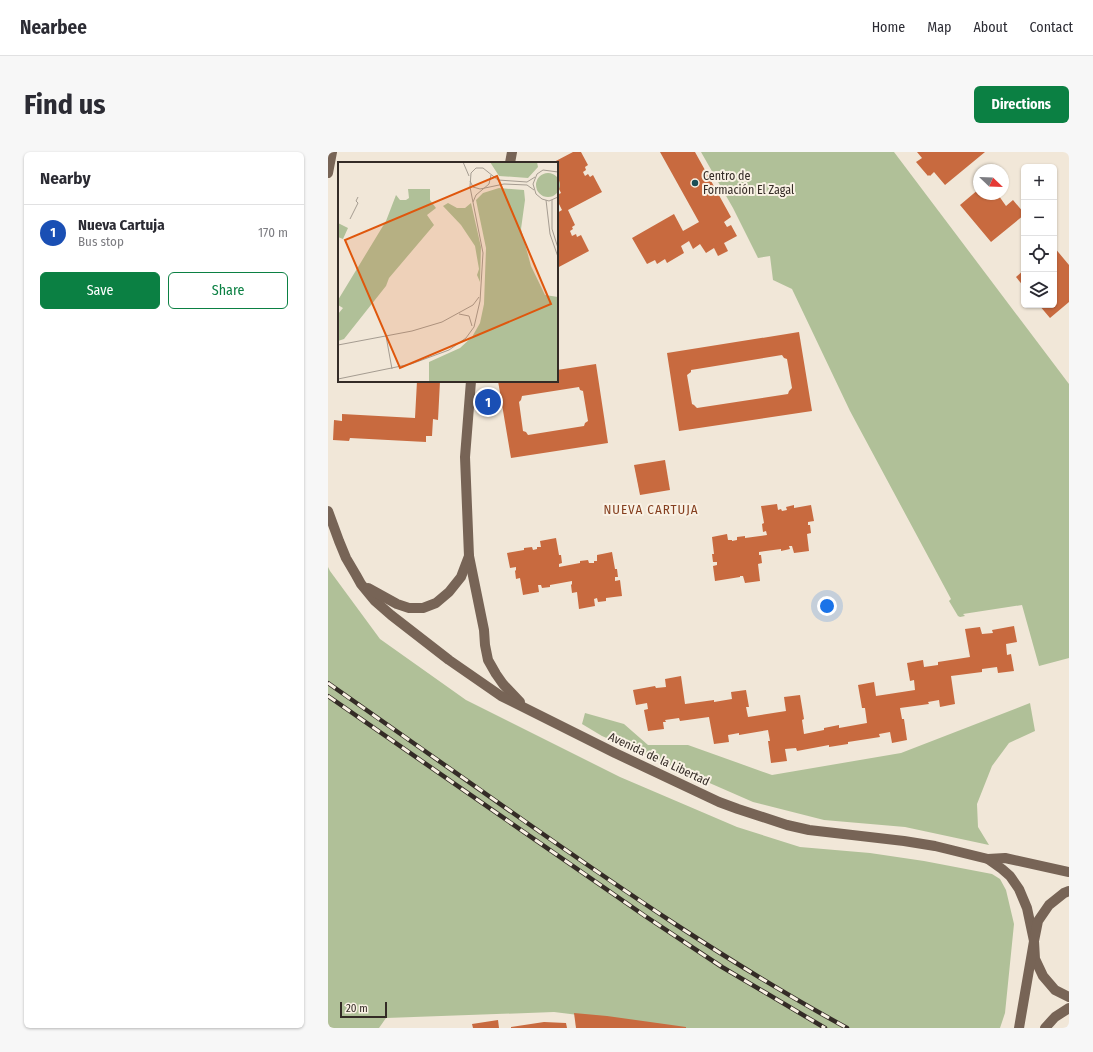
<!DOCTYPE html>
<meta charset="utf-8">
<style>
body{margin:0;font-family:"Fira Sans Condensed",sans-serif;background:#f7f7f7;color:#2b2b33}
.controls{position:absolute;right:12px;top:12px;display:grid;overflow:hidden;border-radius:6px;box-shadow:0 1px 3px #0004}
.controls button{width:36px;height:36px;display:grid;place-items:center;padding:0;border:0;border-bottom:1px solid #e1e1e2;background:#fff;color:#2b2b33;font:20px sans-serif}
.compass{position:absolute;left:645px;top:12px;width:36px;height:36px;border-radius:50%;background:#fff;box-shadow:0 1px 3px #0004;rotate:113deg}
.scale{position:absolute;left:12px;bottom:10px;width:47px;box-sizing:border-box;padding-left:4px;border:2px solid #342b26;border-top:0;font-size:11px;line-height:14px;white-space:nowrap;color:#342b26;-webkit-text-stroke:3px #f9f1e4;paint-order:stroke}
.you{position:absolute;left:499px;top:454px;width:14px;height:14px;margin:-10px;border:3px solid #fff;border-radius:50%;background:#1a73e8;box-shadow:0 0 0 6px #1a73e833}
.badge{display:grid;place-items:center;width:26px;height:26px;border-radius:50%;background:#0b8043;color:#fff;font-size:13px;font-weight:700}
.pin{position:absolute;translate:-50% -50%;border:2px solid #fff;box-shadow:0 1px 4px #0006}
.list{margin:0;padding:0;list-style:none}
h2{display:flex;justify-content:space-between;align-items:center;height:52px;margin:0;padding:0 16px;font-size:17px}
h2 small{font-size:13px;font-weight:400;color:#7c7c81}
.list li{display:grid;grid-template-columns:26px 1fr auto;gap:12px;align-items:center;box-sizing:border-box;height:56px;padding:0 16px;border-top:1px solid #e1e1e2}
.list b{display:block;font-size:15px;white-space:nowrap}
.list p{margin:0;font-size:13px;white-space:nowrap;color:#7c7c81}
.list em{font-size:13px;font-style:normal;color:#7c7c81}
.actions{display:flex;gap:8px;padding:12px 16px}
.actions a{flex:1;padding:9px 0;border:1px solid #0b8043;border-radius:6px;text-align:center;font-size:14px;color:#0b8043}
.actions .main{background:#0b8043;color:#fff}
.icon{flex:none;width:22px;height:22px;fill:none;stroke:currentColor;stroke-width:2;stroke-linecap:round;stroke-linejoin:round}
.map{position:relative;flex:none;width:741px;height:876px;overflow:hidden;border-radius:6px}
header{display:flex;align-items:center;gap:24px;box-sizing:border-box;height:56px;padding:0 20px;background:#fff;border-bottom:1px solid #e1e1e2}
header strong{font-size:19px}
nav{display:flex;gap:22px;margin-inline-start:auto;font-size:14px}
.intro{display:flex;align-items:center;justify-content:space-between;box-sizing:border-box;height:96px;padding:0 24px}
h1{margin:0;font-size:28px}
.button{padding:10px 18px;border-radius:6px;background:#0b8043;color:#fff;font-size:14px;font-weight:700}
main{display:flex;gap:24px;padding:0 24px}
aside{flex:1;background:#fff;border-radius:6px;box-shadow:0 1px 3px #0004}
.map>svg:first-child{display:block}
.green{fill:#b0c098}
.building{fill:#c86a3f;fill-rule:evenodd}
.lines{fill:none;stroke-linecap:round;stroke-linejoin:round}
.major{stroke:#776456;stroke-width:10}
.rail-casing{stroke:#342b26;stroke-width:4.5}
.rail{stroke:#f9f1e4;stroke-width:3;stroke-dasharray:9;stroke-linecap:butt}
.poi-dot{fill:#1b4e56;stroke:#f9f1e4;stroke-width:1.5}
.labels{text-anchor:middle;stroke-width:4;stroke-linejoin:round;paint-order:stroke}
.poi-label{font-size:12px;fill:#342b26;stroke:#f9f1e4;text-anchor:start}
.street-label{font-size:12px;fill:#342b26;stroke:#f9f1e4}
.neighbourhood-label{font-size:13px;letter-spacing:1px;fill:#843e1e;stroke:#f9f1e4}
.inset-road{fill:none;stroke:#a59c91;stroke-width:1}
.view{fill:#df570d;fill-opacity:0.15;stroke:#df570d;stroke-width:2}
.inset-edge{fill:none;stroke:#342b26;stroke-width:2}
</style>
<header>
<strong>Nearbee</strong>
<nav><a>Home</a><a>Map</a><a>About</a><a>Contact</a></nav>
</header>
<div class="intro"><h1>Find us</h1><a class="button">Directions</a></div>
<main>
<aside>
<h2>Nearby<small></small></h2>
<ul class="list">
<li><span class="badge" style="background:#1a4fb4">1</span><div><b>Nueva Cartuja</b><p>Bus stop</p></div><em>170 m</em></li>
</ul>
<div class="actions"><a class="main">Save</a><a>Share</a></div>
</aside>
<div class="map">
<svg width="741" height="876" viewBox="0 0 741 876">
<rect width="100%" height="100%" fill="#f1e7d8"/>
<g class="green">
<polygon points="373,0 566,0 741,232 741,506 711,514 694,453 635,462 637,464 632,465 630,464 621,449 623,447 522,259 464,137 445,128 442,104 430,106 405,56"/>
<polygon points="0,415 2,419 52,487 138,548 292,625 409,675 472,695 542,701 596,709 664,722 672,727 678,738 686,772 677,861 672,876 356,876 226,860 58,866 51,876 0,876"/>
<polygon points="702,551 707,579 681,591 664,614 649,652 650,675 661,693 577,675 496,668 425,650 274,584 254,572 257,561 296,572 320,593 360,593 444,623 573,601"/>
</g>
<g class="building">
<polygon points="245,0 253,0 260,13 257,15 258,18 255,20 257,24 260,22 262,25 265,23 274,40 240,58 247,73 244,75 245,77 242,79 244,84 248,82 249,85 253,83 261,99 229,116 229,61 234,58 229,48 229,43 233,41 229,33 229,11 224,11"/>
<polygon points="332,0 367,0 403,65 396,70 399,75 403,73 409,84 396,91 400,99 390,104 386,96 378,101 372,92 365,97 361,89 353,94 356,101 339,111 337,107 329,112 327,108 319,112 304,86 346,62 355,79 371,70"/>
<polygon points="589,0 657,0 617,33 606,20 602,24 601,23 600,24 588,10 594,6"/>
<polygon points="651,37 651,42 673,42 671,44 678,54 685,48 696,61 696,63 663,90 632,53"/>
<polygon points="726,95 741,113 741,150 722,166 711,153 726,153"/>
<polygon points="696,118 696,135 688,125"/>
<path d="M471,180L484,259L351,279L339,201ZM454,203L456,206L459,207L464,236L461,239L460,242L369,256L366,253L364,252L359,223L363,220V218Z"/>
<path d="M268,212L280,291L183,306L170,229H229V218ZM251,235L252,238L255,239L260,269L257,271L256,274L200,283L198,280L195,279L191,250L193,248L194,244Z"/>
<polygon points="89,229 112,229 110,268 105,267 104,284 98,284 98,290 22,286 21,289 5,288 6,268 14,269 14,262 87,266"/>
<polygon points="337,308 342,338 312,343 306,313"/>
<polygon points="449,352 450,358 453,357 454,359 459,358 458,355 466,353 466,356 483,353 486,369 480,370 480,373 482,373 483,381 479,382 481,399 466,401 464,394 461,394 462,397 453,399 453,397 431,400 431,403 433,403 434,411 430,412 432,429 417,431 415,424 412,424 412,425 387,429 385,414 389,413 389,410 385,410 384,402 386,402 384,385 399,382 400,388 404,388 404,389 409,388 409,385 417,384 417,386 439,383 438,379 435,380 434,372 436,371 433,354"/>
<polygon points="228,386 231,403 233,403 234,411 231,412 231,415 252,411 252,409 260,408 261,411 266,411 266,409 269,409 269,403 284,400 287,417 289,417 290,425 287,425 287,429 292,428 294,444 278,446 278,449 270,450 269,446 266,447 267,454 251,457 249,440 244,441 243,433 244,432 244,429 222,433 222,435 214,436 213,433 210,433 211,440 195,443 192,426 188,427 187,419 188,418 188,415 182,416 179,401 196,398 196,396 204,395 205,398 209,397 209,395 213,395 212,389"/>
<polygon points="686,474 689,490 678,492 679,503 683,502 686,519 670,521 669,515 654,517 654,520 623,524 627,552 612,555 611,548 600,550 601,552 572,556 574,567 576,567 579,588 564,591 562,580 551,582 552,585 520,590 520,592 501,595 501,593 469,599 468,596 457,597 459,609 443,611 440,589 442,589 440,578 411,583 411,581 400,583 401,590 386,592 381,565 352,569 351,566 337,568 338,570 335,570 336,577 320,579 316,558 320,557 319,551 308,553 305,538 327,534 328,536 338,535 337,527 353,524 357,552 386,548 386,550 404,547 403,540 418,538 421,555 418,555 420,565 458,559 456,545 472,543 476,567 474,568 476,582 496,578 496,576 511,573 511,576 539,571 537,556 534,556 530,533 546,530 548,544 587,538 586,528 582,529 579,511 595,508 596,515 610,513 610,510 642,505 637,477 652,475 654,482 665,481 664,478"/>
<polygon points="246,861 279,864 358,875 358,876 248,876"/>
<polygon points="170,868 171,876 145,876 144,872"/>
<polygon points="216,870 238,871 239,876 183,876 183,875"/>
</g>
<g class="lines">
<g class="major">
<polyline points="182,11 184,0"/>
<polyline points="0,21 4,0"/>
<polyline points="143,229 137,305 141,404 156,478 157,493 160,508 168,522 175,532 192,550"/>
<polyline points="0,359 11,389 18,406 28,423 33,432 47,449 63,463 121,508 173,544 287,601 391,650 410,657 459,673 481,678 576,689 607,694 660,707 677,706 741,720"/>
<polyline points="40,436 69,452 81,456 95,456 108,451 121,440 133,425 141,404"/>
<polyline points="660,707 674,717 682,724 691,737 699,756 706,789 707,807 715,824 727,838 741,845"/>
<polyline points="691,876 706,789 710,769 721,753 736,741 741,739"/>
<polyline points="717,876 727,865 741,856"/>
</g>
<g class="rail-casing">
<g id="rail">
<path d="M0,531C62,575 123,617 185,661C293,737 402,812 519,876"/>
<polyline points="0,544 317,764 394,815 497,876"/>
</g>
</g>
<use href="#rail" class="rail"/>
</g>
<circle class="poi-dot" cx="367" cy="31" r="4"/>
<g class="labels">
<g class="poi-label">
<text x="375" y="28">Centro de<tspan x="375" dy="14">Formación El Zagal</tspan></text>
</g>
<g class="street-label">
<text transform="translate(331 607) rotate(25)" y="4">Avenida de la Libertad</text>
</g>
<g class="neighbourhood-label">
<text x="323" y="362">NUEVA CARTUJA</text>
</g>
</g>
<g transform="translate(10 10)">
<rect width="220" height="220" fill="#f1e7d8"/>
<path d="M152,0H199L200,5L190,16L161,14ZM198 23a12 12 0 1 1 24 0a12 12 0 1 1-24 0ZM161,26L186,28L187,38L183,67L193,104L207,133L220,135V220H91V200L122,186L134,175L142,161L146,142L148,86L138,38L145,31ZM70,27H92V38L98,46L89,53L96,63L51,116L48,124L6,177L0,179V152L5,146L0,143V138L48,59L58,33L62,38H68L71,36ZM110,41L119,46H127L133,41L143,85L142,120L139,113L141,107L137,84L123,63L105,44ZM0,61L10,66L5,77L0,75Z" fill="#b0c098"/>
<path class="inset-road" d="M125,0L131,14M220,10L205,8L199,12L195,22L198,32L204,37L211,39L220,35M132,19L135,25L142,27L166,22L189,23L196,28M208,38L212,72L220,95M214,38V67L220,86M135,40L138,33L151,22L153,13M12,57L20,41L18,39L20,35M121,152L131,154L134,164M48,174L54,207M0,183L74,169L104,160L135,143L141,135M0,217L73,202L111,188L128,176L136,165L142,139L145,91L132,25L133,11L138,6H145L160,18L189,20L197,15"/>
<path class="view" d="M159,14L213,142L62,206L7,78Z"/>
<rect width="220" height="220" class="inset-edge"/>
</g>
</svg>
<div class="controls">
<button>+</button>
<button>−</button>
<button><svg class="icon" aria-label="locate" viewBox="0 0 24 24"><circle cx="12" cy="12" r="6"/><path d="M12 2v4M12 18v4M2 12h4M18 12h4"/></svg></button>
<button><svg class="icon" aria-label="layers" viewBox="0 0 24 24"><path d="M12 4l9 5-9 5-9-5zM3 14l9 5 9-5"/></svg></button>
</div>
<svg class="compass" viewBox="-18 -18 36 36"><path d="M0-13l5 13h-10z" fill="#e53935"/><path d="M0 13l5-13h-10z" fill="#7c7c81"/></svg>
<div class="scale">20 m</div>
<div class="you"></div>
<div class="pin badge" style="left:160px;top:250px;background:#1a4fb4">1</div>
</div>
</main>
